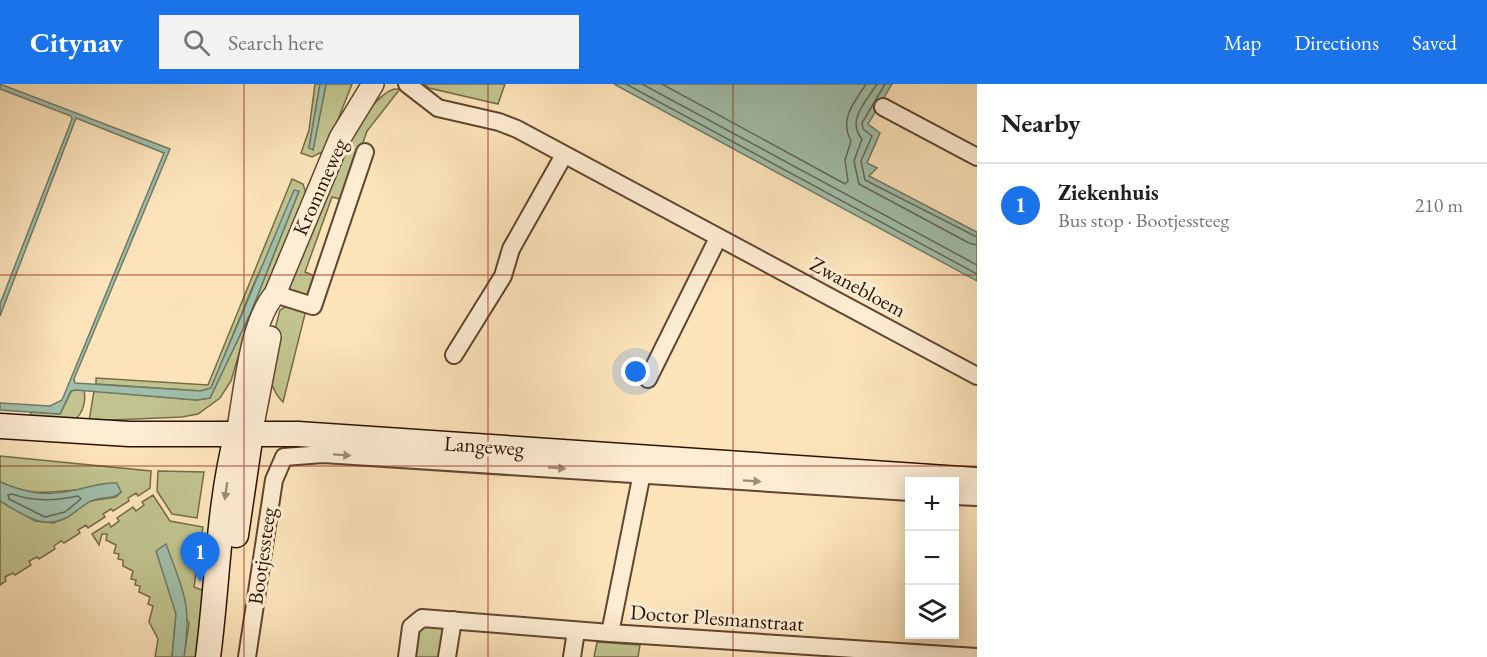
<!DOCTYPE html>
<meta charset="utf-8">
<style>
body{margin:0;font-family:"EB Garamond",serif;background:#f2f2f2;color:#202124}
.controls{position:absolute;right:18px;bottom:18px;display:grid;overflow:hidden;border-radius:0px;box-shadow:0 3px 15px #0003}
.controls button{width:54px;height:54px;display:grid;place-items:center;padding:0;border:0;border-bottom:2px solid #e0e0e0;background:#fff;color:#202124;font:30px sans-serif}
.you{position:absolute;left:636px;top:288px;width:21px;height:21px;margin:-15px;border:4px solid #fff;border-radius:50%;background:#1a73e8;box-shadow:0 0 0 9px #1a73e833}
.badge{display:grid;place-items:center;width:39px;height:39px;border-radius:50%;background:#1a73e8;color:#fff;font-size:20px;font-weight:700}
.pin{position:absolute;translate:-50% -50px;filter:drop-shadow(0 2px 3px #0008)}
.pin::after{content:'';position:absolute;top:32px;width:21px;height:18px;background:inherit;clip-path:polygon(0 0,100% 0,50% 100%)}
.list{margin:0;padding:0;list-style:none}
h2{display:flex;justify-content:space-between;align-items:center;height:78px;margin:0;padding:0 24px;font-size:26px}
h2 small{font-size:20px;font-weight:400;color:#757577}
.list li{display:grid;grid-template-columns:39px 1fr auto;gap:18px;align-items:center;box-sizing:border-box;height:84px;padding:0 24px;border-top:2px solid #e0e0e0}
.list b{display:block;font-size:22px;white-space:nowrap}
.list p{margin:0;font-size:20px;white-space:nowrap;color:#757577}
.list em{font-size:20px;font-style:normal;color:#757577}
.icon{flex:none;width:33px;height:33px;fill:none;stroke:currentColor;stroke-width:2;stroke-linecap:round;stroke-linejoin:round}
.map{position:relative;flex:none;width:977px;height:573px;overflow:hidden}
header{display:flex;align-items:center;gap:36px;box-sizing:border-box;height:84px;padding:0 30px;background:#1a73e8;color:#fff}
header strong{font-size:28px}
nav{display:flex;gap:33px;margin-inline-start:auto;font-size:21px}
.search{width:420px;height:54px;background:#f2f2f2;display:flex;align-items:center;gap:15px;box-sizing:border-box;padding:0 21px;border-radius:0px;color:#757577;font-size:22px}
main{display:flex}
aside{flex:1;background:#fff}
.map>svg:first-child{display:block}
.green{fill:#c1c48f;stroke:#766b48;stroke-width:1.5}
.water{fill:#a0bfab;stroke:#717a67;stroke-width:1.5}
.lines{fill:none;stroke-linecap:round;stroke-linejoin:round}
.shore{stroke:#666856;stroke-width:1.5}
.minor-casing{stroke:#604630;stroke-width:20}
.tertiary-casing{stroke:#604630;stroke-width:24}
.secondary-casing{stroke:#2b1201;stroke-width:27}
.minor{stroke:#feedd3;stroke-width:16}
.tertiary{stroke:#feedd3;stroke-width:21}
.secondary{stroke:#feedd3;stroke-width:24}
.oneway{fill:#9f8a74}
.grid{fill:none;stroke:#8f2418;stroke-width:1.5;stroke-opacity:0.55}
.labels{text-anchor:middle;stroke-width:6;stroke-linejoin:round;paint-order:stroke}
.street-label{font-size:21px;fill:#2b1201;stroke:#feedd3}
</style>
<header>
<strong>Citynav</strong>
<div class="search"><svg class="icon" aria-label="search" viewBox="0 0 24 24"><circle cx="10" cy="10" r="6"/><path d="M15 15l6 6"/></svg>Search here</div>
<nav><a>Map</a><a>Directions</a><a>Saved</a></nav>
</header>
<main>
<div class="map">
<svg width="977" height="573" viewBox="0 0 977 573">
<rect width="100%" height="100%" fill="#fde4bb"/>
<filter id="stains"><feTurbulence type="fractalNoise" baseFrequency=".00333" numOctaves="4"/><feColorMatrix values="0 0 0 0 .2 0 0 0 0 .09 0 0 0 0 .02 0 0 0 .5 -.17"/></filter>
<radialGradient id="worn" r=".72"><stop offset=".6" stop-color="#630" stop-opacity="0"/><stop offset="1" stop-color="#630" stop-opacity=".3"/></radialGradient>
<g class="green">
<polygon points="315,0 320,0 309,63 313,66 326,0 352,0 326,66 312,73 301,69 309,46"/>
<polygon points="424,0 505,0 498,20 429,4"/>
<path d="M394,5H400L367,47L343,116L332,113L305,188L315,192L311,208L305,212L289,207L288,202C305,160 352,19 394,5Z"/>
<polygon points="292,95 303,100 306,109 268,203 246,246 231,297 220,314 198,330 182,333 89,337 94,307 196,316 210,314 251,228 299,107 255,197 211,304 201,307 96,300 96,294 208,301"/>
<path d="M288,221L304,226L305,230L283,318C259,296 273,253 280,226Z"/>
<path d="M72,306H84C86,316 84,329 74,336L30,334L31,328L60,330Z"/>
<path d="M0,372L151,387L150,404L138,412L136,409L128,414L129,417L113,427L111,425L103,430L105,433L88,444L86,441L78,446L80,449L64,459L61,457L54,462L55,465L39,475L37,473L29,477L31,481L15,491L13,489L5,493L6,497L0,501V417L35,437L54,439L90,417L116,413L121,408C107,407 92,405 78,406C44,408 34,413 0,398Z"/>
<polygon points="158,387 204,388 197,434 172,430 157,407"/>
<polygon points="153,411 170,437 203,443 194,503 202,506 208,534 200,573 184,573 189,539 173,517 176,530 172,573 155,573 158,555 149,538 153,522 148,520 150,513 139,508 140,502 135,501 136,496 131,495 133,487 123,482 123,476 118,475 119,470 114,469 116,461 106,456 107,450 102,450 99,461 92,450 109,439 111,443 119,437 117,434 133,423 136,427 144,421 142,418"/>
<polygon points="415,540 446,542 441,573 411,573"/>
<polygon points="597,558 640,561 638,573 594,573"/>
</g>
<g class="water">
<polygon points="0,0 170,65 74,295 75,299 201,307 211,304 294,106 299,107 251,228 210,314 196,316 76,306 71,307 60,330 0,326 0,319 50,322 62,316 164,69 76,34 0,232 0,220 72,35 71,32 0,5"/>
<polygon points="320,0 326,0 313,66 309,64"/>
<polygon points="614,0 892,0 868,40 880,49 867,79 877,84 869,92 977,148 977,197"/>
<path d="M0,398C25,409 48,413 75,406C91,403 101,398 117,399L121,408C114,416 101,412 91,417C83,421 76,428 68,433C43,447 22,430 0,417Z"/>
<path d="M166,460C184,509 192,520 184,573H172L176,530L156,467Z"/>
</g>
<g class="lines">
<g class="shore">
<polyline points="626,0 977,190"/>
<polyline points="642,0 977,181"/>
<path d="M662,0L845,100L848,97L845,76L851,57C839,35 854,19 866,0"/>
<path d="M877,0C866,18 846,36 862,55L854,77L859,100L969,159L977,161"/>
<polyline points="885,0 862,39 863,45 872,52 861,77 865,96 977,153"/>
<path d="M12,410C34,418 55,417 78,412L81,415L65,428L45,433L9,415L8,411Z"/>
</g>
<g class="minor-casing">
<g id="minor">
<polyline points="407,0 438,24 499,38 517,45 977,292"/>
<polyline points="883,23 977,73"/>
<polyline points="275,210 313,222 365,68"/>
<polyline points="454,271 503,192 511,165 564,71"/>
<polyline points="648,295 718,154"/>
<polyline points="954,412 977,413"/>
<polyline points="610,549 644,379"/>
<polyline points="247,573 274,396 284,373 323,370 910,408"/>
<polyline points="407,573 411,543 422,534 610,549 977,573"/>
<polyline points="447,573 453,536"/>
<polyline points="572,573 576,547"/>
</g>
</g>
<g class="tertiary-casing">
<g id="tertiary">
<polyline points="252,346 270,253"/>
<path d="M237,349C245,310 249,240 275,210L340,54L373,0"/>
</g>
</g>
<g class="secondary-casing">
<g id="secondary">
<polyline points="0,342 129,350 298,350 977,396"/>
<polyline points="236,451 251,349"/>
<path d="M208,573C218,498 218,423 237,349"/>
</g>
</g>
<use href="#minor" class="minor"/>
<use href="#tertiary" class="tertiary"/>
<use href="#secondary" class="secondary"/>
</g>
<defs><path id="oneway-solid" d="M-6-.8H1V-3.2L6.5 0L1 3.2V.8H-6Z" transform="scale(1.5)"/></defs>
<g class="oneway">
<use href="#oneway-solid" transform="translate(342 371) rotate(4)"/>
<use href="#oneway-solid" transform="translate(557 384) rotate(4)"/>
<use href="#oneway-solid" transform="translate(752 397) rotate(4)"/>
<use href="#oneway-solid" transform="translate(226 407) rotate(98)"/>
</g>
<path class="grid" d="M244,0V573M488,0V573M733,0V573M0,191H977M0,382H977"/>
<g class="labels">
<g class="street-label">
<text transform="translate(320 103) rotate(-66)" y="7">Krommeweg</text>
<text transform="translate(858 203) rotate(28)" y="7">Zwanebloem</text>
<text transform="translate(484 362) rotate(4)" y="7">Langeweg</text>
<text transform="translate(262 472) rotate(-82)" y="7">Bootjessteeg</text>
<text transform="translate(717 534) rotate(4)" y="7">Doctor Plesmanstraat</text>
</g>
</g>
<rect width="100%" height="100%" filter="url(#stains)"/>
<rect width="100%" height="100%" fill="url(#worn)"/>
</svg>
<div class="controls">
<button>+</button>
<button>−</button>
<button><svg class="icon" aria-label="layers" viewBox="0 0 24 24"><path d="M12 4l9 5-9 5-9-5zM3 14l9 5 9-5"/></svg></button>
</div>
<div class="you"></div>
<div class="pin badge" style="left:200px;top:498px">1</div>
</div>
<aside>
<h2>Nearby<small></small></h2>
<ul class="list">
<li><span class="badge">1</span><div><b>Ziekenhuis</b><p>Bus stop · Bootjessteeg</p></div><em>210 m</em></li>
</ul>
</aside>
</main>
